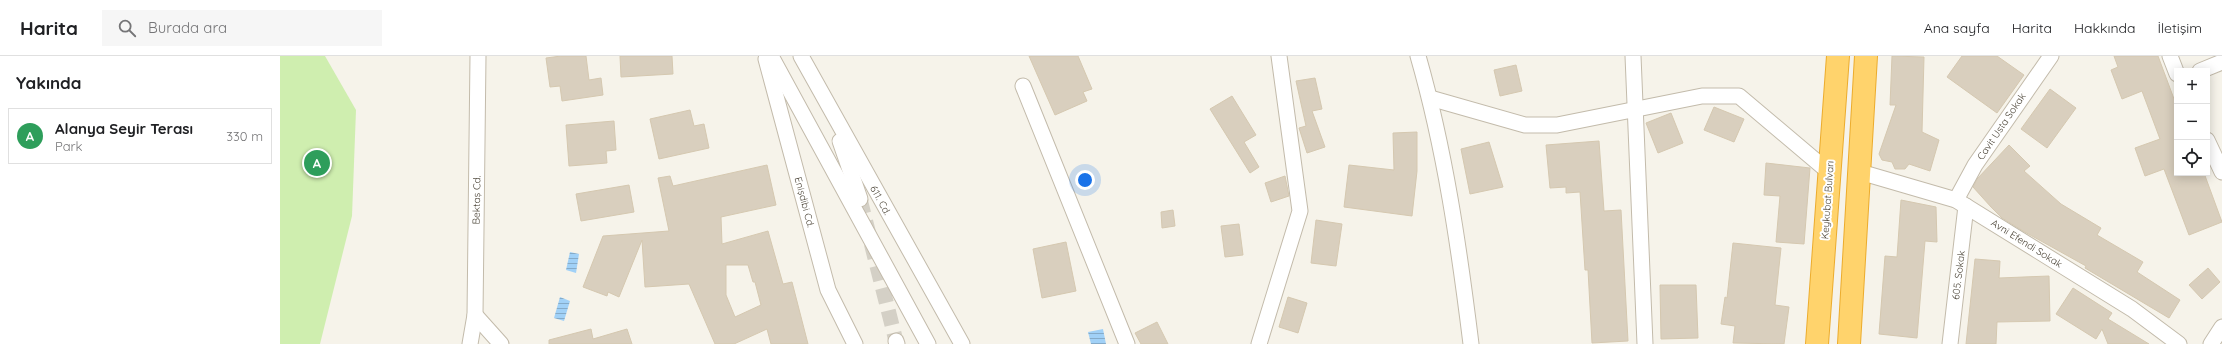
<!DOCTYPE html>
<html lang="tr">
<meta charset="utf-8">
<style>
body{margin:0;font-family:Quicksand,sans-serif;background:#f6f6f6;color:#202124}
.controls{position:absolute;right:12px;top:12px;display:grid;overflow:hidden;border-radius:0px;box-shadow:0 2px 10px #0003}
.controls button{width:36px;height:36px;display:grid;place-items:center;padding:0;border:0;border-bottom:1px solid #e0e0e0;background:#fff;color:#202124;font:20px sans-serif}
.you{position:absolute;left:805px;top:124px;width:14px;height:14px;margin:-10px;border:3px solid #fff;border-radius:50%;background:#1a73e8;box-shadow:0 0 0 6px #1a73e833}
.badge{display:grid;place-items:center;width:26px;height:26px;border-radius:50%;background:#2563eb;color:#fff;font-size:13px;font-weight:700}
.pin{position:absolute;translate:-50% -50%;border:2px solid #fff;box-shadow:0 1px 4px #0006}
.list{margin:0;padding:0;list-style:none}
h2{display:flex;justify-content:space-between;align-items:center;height:52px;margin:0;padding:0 16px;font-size:17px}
h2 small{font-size:13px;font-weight:400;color:#757577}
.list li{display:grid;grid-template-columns:26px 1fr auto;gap:12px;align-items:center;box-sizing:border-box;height:56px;margin:0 8px 8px;padding:0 8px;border:1px solid #e0e0e0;border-radius:0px}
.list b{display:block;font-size:15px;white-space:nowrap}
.list p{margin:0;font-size:13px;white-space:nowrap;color:#757577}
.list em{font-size:13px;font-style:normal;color:#757577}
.icon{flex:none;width:22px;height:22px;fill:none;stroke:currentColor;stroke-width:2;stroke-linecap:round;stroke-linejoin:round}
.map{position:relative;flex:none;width:1942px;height:288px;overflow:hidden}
header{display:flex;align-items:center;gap:24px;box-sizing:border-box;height:56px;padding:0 20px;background:#fff;border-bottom:1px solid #e0e0e0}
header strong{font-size:19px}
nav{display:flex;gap:22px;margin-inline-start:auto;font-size:14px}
.search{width:280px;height:36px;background:#f6f6f6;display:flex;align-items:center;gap:10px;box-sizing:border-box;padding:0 14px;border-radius:0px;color:#757577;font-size:15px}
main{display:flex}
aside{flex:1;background:#fff}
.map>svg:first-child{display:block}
.park{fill:#cfeeaf}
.water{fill:url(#water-rules)}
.building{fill:#d9cfbe;stroke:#d5c8b0;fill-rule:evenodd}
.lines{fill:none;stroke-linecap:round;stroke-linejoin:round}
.street-tunnel{stroke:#d4d0c6;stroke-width:15;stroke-dasharray:15 8;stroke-linecap:butt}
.street-casing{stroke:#c3bbab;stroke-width:17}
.highway-casing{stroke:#ecac2d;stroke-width:24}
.street{stroke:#fff;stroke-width:15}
.highway{stroke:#ffd36c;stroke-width:22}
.labels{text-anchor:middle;stroke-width:4;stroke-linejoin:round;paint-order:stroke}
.street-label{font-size:10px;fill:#4b4437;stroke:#fff}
</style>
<header>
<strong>Harita</strong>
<div class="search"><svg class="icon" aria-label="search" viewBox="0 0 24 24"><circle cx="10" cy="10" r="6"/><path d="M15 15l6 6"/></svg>Burada ara</div>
<nav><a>Ana sayfa</a><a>Harita</a><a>Hakkında</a><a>İletişim</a></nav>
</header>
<main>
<aside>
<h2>Yakında<small></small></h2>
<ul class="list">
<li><span class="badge" style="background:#2e9e5b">A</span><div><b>Alanya Seyir Terası</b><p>Park</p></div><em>330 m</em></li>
</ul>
</aside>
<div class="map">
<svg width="1942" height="288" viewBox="0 0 1942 288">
<defs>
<pattern id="water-rules" width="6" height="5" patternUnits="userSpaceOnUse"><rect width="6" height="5" fill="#a1d1f7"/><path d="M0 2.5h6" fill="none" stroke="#85abc9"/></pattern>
</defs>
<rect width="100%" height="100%" fill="#f6f3ea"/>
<polygon class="park" points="0,0 45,0 76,54 72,160 40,288 0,288"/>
<g class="water">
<polygon points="290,196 299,198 296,217 286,214"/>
<polygon points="280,241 290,245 284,265 274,262"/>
<polygon points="823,273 826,288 811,288 808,276"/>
</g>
<g class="building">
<polygon points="281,0 306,0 309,24 321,22 323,39 282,45 280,30 270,31 266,2"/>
<polygon points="340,0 392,0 393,18 341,21"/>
<polygon points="749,0 798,0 812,33 803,36 807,45 775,59"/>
<polygon points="1612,0 1644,1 1642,76 1659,84 1650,115 1629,108 1625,113 1615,113 1612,106 1602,104 1599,98 1616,49 1610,49"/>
<polygon points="1682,0 1717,0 1744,19 1717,57 1667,21"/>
<polygon points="1834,0 1878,0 1897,51 1897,117 1924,117 1942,166 1909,179 1884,113 1865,120 1855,92 1880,83 1862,35 1842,43 1831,14 1838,11"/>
<polygon points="1236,9 1242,35 1220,40 1214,14"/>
<polygon points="1035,22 1042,53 1032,55 1045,91 1027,97 1019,72 1026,70 1016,25"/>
<polygon points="1770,33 1796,52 1767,92 1741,73"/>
<polygon points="952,40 976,79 964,86 979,111 970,117 930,53"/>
<polygon points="1434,51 1464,63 1454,86 1424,74"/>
<polygon points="410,54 414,70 424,68 429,92 379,103 370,63"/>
<polygon points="1391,57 1403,87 1378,97 1366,67"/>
<polygon points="334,65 336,94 326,95 327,107 289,110 286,69"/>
<polygon points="1137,76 1137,115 1132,160 1064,151 1069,109 1114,114 1113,77"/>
<polygon points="1319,85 1324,155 1341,154 1348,285 1312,287 1308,214 1305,214 1300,136 1286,137 1286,131 1270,132 1266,89"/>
<polygon points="1209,86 1223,131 1190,138 1181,93"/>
<polygon points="1729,89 1750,110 1744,115 1781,148 1821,172 1817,179 1863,206 1857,216 1900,244 1889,262 1805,212 1806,210 1743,175 1722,162 1711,151 1693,131 1697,123"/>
<polygon points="1486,107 1530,112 1524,188 1496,186 1500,140 1484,139"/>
<path d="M487,109L496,149L441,161L442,188L488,175L503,228L512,226L528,288H491L487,273L454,288H435L409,228L365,231L362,184L339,241L328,236L327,240L303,231L323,180L389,175L378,122L390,120L393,130ZM446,209H468L473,226H475L481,249L455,261L446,239Z"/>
<polygon points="1005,120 1009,140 991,146 985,127"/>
<polygon points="349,129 354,156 301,165 296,138"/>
<polygon points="1621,144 1656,151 1657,186 1645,185 1637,282 1599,278 1605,200 1617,201"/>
<polygon points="893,154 895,170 882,172 881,156"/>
<polygon points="1036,164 1062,168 1056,210 1031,207"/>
<polygon points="959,168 963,199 945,201 941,170"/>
<polygon points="786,186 796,235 762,242 753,193"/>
<polygon points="1453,187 1501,192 1495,249 1509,251 1504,288 1453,287 1455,270 1441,268 1445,241 1447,242"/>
<polygon points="1695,203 1720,205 1719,222 1769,220 1770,265 1717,266 1716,288 1686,288"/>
<polygon points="1928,212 1940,226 1922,243 1909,229"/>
<polygon points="1380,229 1416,229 1418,282 1381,283"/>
<polygon points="1793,232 1832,257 1828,263 1869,288 1828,288 1822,273 1816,283 1776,258"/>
<polygon points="1008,241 1027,247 1018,277 999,271"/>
<polygon points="877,266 888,288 861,288 855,277"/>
<polygon points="311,273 313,283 347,273 352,288 269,288 269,284"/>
</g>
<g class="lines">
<polyline class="street-tunnel" points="580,143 616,285"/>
<g class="street-casing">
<g id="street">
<polyline points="491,0 648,288"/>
<polyline points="521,0 682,288"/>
<path d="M1138,0C1165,94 1179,191 1191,288"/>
<polyline points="1353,0 1365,288"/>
<polyline points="1890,0 1897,18"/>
<polyline points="486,3 548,234 575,288"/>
<polyline points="1920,15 1942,6"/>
<polyline points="743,30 847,288"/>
<polyline points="1150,42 1245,69 1277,69 1422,40 1459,40 1549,116"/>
<polyline points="1927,84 1942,116"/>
<polyline points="560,85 580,143"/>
<polyline points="1580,116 1676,144 1852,253 1899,288"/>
<polyline points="1676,144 1695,109 1771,0"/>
<polyline points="195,259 221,288"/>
<polyline points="616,285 617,288"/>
<polyline points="190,288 195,259 198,0"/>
<polyline points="979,288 1020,155 999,0"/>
<polyline points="1670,288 1686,150"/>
<polyline points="1931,288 1942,271"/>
</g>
</g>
<g class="highway-casing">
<g id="highway">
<polyline points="1537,288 1558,0"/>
<polyline points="1569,288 1586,0"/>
</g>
</g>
<use href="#street" class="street"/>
<use href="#highway" class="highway"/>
</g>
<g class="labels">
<g class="street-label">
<text transform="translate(1721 70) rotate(-56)" y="4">Cavit Usta Sokak</text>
<text transform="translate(196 144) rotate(-89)" y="4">Bektaş Cd.</text>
<text transform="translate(601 144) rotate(61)" y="4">611. Cd.</text>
<text transform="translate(1547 144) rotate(-86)" y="4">Keykubat Bulvarı</text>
<text transform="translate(525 146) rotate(75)" y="4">Enişdibi Cd.</text>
<text transform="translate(1747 187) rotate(32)" y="4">Avni Efendi Sokak</text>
<text transform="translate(1678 219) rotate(-83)" y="4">605. Sokak</text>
</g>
</g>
</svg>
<div class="controls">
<button>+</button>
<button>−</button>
<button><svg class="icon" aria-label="locate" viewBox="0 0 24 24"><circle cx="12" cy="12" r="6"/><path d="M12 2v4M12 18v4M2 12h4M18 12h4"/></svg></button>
</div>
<div class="you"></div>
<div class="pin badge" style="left:37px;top:107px;background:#2e9e5b">A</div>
</div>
</main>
